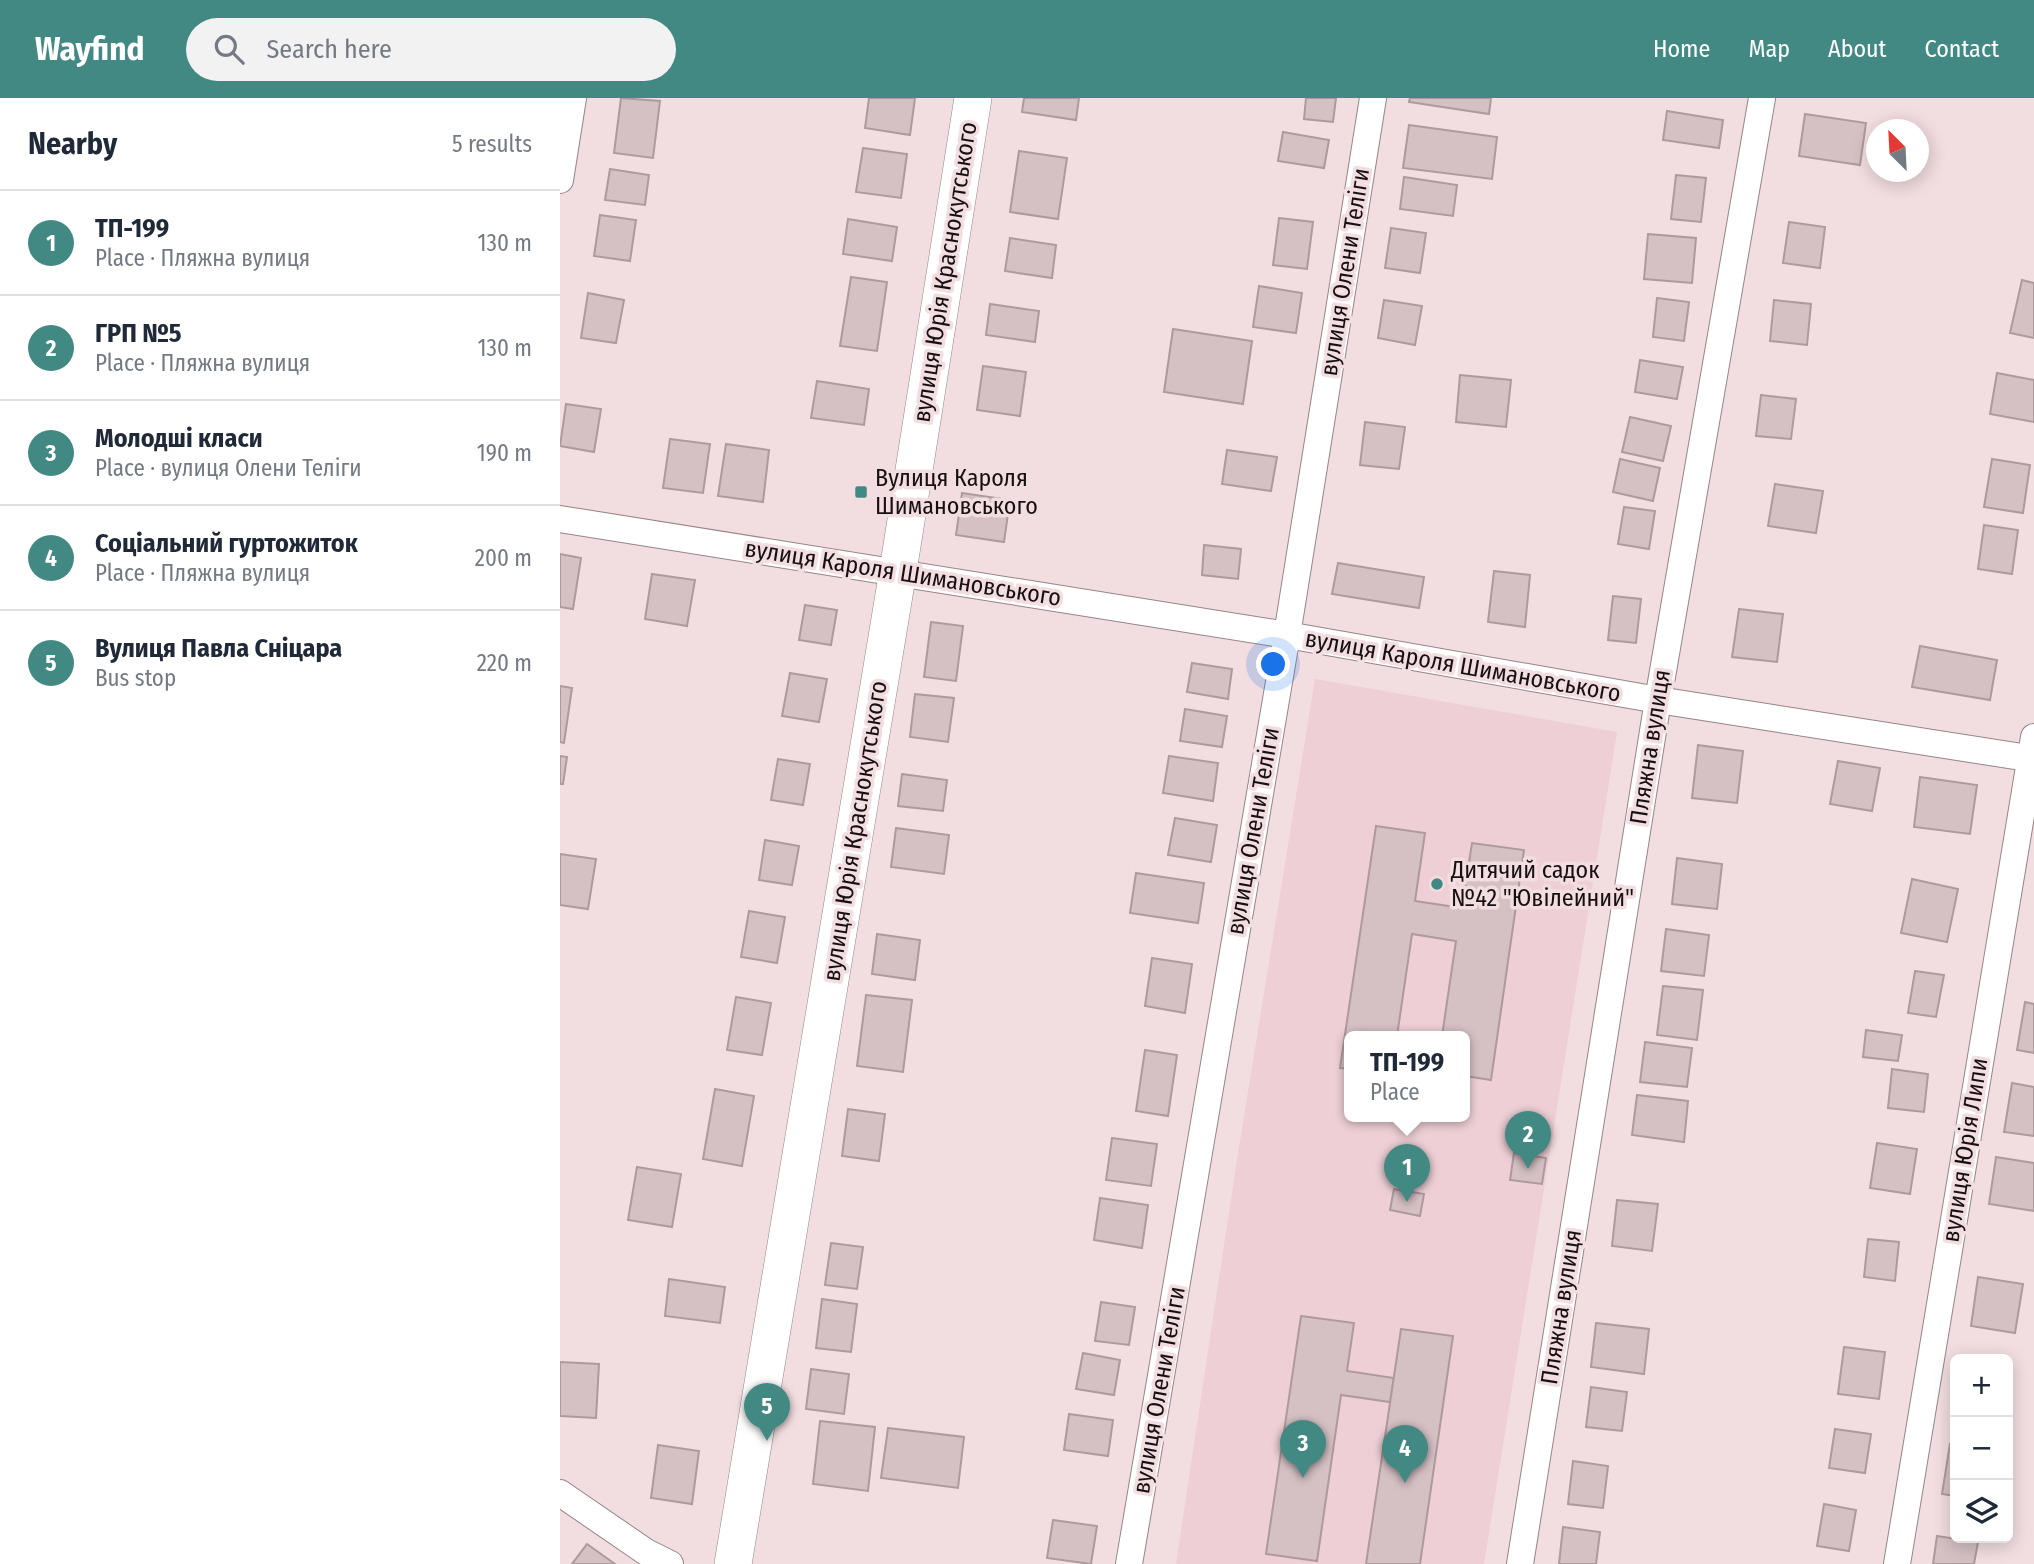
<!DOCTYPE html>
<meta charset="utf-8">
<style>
body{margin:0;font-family:"Fira Sans Condensed",sans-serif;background:#f2f2f3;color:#1f2937}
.controls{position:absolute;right:21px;bottom:21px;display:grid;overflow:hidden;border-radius:10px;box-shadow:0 4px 18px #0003}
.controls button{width:63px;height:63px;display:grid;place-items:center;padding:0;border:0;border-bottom:2px solid #e0e1e3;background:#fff;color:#1f2937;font:35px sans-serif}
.compass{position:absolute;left:1306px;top:21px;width:63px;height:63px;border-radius:50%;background:#fff;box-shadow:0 4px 18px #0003;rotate:336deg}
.you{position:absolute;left:714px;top:567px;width:24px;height:24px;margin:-18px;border:5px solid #fff;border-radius:50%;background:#1a73e8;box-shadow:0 0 0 10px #1a73e833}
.badge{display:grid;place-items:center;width:46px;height:46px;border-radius:50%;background:#438983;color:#fff;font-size:23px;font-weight:700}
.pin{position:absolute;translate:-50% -58px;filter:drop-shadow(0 2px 4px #0008)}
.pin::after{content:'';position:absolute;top:37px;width:24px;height:21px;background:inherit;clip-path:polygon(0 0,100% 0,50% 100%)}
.popup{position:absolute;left:784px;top:933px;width:126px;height:91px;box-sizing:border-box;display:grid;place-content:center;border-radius:10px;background:#fff;filter:drop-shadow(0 2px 5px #0005);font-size:23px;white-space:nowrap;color:#747a83}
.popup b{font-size:26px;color:#1f2937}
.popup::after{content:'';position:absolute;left:50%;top:100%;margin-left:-14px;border:14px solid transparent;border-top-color:#fff}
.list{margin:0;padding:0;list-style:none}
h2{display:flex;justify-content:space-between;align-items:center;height:91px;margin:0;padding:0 28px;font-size:30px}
h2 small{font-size:23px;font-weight:400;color:#747a83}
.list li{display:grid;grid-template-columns:46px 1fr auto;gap:21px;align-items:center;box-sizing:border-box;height:105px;padding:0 28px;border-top:2px solid #e0e1e3}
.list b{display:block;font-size:26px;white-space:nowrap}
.list p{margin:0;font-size:23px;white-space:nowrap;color:#747a83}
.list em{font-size:23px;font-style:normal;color:#747a83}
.icon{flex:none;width:38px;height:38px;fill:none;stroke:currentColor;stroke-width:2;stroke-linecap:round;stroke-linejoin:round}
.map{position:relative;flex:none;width:1474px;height:1466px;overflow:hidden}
header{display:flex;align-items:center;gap:42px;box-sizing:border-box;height:98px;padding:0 35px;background:#438983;color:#fff}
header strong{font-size:33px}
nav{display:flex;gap:38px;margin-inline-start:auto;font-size:24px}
.search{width:490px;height:63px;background:#f2f2f3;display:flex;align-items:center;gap:18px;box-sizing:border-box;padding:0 24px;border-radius:38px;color:#747a83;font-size:26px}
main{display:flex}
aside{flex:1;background:#fff}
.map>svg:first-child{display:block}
.built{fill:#edcfd5;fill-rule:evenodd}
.building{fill:#d5c0c4;stroke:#ae9a9e;stroke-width:2}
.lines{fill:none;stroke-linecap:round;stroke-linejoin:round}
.street-casing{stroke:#978488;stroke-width:28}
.secondary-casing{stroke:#978488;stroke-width:38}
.street{stroke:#fff;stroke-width:26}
.secondary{stroke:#fff;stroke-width:37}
.poi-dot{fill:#438983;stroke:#f2dde0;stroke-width:2.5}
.labels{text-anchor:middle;stroke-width:7;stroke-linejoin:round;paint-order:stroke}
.street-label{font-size:24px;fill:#171012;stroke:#f2dde0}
.poi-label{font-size:24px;fill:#171012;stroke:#f2dde0;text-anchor:start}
</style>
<header>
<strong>Wayfind</strong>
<div class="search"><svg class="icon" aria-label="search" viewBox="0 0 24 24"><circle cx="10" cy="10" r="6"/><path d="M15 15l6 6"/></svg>Search here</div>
<nav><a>Home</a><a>Map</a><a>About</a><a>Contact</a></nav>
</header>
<main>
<aside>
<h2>Nearby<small>5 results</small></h2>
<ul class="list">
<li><span class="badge">1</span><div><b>ТП-199</b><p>Place · Пляжна вулиця</p></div><em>130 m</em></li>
<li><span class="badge">2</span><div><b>ГРП №5</b><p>Place · Пляжна вулиця</p></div><em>130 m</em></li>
<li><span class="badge">3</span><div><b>Молодші класи</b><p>Place · вулиця Олени Теліги</p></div><em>190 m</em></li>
<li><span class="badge">4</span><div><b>Соціальний гуртожиток</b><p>Place · Пляжна вулиця</p></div><em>200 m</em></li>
<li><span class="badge">5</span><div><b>Вулиця Павла Сніцара</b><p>Bus stop</p></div><em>220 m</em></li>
</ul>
</aside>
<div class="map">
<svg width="1474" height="1466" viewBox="0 0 1474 1466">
<rect width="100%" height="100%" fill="#f2dde0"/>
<path class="built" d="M755,581L1057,634L924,1466H616L676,1068ZM789,938H905V1018H789Z"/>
<g class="building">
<polygon points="61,0 100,3 93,60 54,55"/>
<polygon points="309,0 355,0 350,37 305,30"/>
<polygon points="464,0 519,0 516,22 462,14"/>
<polygon points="746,0 776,0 773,24 744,21"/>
<polygon points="850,0 931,0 929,16 849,4"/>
<polygon points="1107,13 1163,22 1159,50 1103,42"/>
<polygon points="1245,16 1306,25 1300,67 1239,58"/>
<polygon points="849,27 937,39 932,81 843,70"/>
<polygon points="723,34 769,42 764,70 718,63"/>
<polygon points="303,50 347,56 341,100 296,94"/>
<polygon points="459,53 507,60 498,121 450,114"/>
<polygon points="50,71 89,77 85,107 45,102"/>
<polygon points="1116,77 1146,80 1141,124 1111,121"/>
<polygon points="844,79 897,87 893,118 840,111"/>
<polygon points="40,117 76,122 70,163 34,158"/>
<polygon points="719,120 753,124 747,171 713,167"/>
<polygon points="288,121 337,129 332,163 283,156"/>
<polygon points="1229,124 1265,129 1260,170 1223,165"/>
<polygon points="831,130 866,135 860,175 825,170"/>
<polygon points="1088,136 1136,140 1132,185 1084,181"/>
<polygon points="450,140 496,147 492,180 445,173"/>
<polygon points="291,179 327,184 317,253 280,248"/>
<polygon points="1462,182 1474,185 1474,240 1450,235"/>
<polygon points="699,188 742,195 736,235 693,229"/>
<polygon points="28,195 64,202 56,245 21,240"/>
<polygon points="1097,200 1129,204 1124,243 1093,239"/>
<polygon points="824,202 862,208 855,247 818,240"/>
<polygon points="1214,202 1251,206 1247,247 1210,243"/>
<polygon points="430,206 479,213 475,244 426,237"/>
<polygon points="613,231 692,243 683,306 604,294"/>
<polygon points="1080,262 1123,269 1117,301 1075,294"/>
<polygon points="423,268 466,274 460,318 417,312"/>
<polygon points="1437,275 1474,282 1474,324 1430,316"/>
<polygon points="900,277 951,282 946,329 896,324"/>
<polygon points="257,283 309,291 304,327 251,320"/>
<polygon points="1201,297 1236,301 1231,341 1196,338"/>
<polygon points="6,306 41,311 34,354 0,348"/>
<polygon points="1070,319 1111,328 1103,363 1062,354"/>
<polygon points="805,324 845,329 839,371 800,367"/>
<polygon points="110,341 150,346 143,395 103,390"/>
<polygon points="166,346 209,352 203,404 158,398"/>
<polygon points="667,352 717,359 711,393 662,386"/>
<polygon points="1060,361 1100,370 1093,403 1053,394"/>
<polygon points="1432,361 1470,367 1463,415 1424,409"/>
<polygon points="1215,386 1263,393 1256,435 1208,428"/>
<polygon points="402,395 450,402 444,444 396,437"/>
<polygon points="1064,409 1095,413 1089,451 1058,446"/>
<polygon points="1424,427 1458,432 1452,476 1418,471"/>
<polygon points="644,447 681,451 678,481 642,477"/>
<polygon points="0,456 21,460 13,511 0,509"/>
<polygon points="778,465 864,479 859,510 772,496"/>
<polygon points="934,473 970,477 965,529 928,524"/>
<polygon points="92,476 135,482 127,528 85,521"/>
<polygon points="1053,498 1081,501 1076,545 1048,542"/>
<polygon points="245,507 277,512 271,547 239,542"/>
<polygon points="1179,511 1223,516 1217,564 1172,559"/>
<polygon points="371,524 403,528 396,583 364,579"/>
<polygon points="1360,548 1437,562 1430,602 1352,589"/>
<polygon points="632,565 672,571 668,601 627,594"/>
<polygon points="230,575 267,581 259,624 222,618"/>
<polygon points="0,588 12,590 4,645 0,644"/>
<polygon points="355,596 394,600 388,644 350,639"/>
<polygon points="625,611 667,618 662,649 620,643"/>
<polygon points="1138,647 1183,653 1177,705 1132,700"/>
<polygon points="0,658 7,659 3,686 0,686"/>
<polygon points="609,658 658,665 653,703 603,695"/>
<polygon points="218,661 250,666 243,707 211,702"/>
<polygon points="1278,663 1320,670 1312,713 1270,706"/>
<polygon points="342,676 387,682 383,713 338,708"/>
<polygon points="1360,679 1417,687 1410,736 1354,729"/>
<polygon points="615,720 657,727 651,764 608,757"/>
<polygon points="816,728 865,735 855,803 902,810 912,745 964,752 931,982 905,978 905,938 882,938 896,843 852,836 837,938 789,938 789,971 780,970"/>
<polygon points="336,730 389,737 384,776 331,769"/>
<polygon points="205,742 239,748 232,787 199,782"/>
<polygon points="0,756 36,761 28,811 0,807"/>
<polygon points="1117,760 1162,766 1157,811 1112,806"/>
<polygon points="576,775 644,785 638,825 570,815"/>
<polygon points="1352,781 1398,791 1387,844 1341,835"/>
<polygon points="189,813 225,819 217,865 181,859"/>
<polygon points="1106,831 1149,837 1144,878 1101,873"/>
<polygon points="317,836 360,842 355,882 312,876"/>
<polygon points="592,860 632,866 625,915 585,908"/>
<polygon points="1355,873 1384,877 1376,919 1348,915"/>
<polygon points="1103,888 1143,892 1137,942 1097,937"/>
<polygon points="306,897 352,902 343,974 297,968"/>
<polygon points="176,899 211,905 202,957 167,952"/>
<polygon points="1465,904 1474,906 1474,955 1457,952"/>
<polygon points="1306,932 1342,937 1338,963 1303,959"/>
<polygon points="1085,944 1132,950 1127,989 1080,984"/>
<polygon points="585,952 617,957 608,1018 576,1013"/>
<polygon points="1332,971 1368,976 1364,1014 1328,1010"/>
<polygon points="1452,985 1474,989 1474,1038 1444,1034"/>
<polygon points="155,991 194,998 182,1068 143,1061"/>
<polygon points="1077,997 1128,1003 1124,1044 1072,1037"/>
<polygon points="288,1011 325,1016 319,1063 282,1058"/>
<polygon points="552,1040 597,1046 591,1088 546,1082"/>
<polygon points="1317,1045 1357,1051 1350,1096 1310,1090"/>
<polygon points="954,1055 986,1060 982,1086 950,1082"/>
<polygon points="1436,1059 1474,1065 1474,1113 1429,1106"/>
<polygon points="77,1069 121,1076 112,1129 68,1122"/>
<polygon points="834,1091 864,1096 860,1118 830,1112"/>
<polygon points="540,1100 588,1107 582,1150 534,1142"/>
<polygon points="1057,1102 1098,1106 1092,1153 1052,1148"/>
<polygon points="1308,1141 1339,1144 1335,1183 1304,1179"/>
<polygon points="271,1145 303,1149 297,1191 265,1187"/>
<polygon points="1418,1179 1463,1186 1455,1235 1411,1228"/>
<polygon points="109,1181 165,1189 160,1225 105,1218"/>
<polygon points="262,1201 297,1206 291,1254 256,1250"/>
<polygon points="541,1204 575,1209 569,1247 535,1243"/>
<polygon points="741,1218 794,1225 787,1273 834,1280 830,1304 781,1297 757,1463 706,1456"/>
<polygon points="1036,1225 1089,1231 1084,1276 1031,1269"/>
<polygon points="841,1231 893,1238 860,1466 806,1466"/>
<polygon points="1284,1249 1325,1254 1319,1301 1278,1296"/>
<polygon points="523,1255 560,1262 554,1297 516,1291"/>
<polygon points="0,1264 39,1266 36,1320 0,1318"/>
<polygon points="251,1271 289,1276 284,1316 246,1311"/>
<polygon points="1031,1289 1067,1294 1062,1333 1026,1329"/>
<polygon points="509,1316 553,1322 548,1358 504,1352"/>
<polygon points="260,1323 315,1329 308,1393 253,1386"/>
<polygon points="328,1330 404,1339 398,1390 321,1380"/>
<polygon points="1275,1331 1311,1336 1305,1375 1269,1370"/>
<polygon points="1390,1346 1395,1347 1395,1398 1382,1396"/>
<polygon points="98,1347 139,1353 132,1406 91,1400"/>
<polygon points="1013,1363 1048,1368 1043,1410 1008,1406"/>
<polygon points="1264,1406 1296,1412 1289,1453 1257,1448"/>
<polygon points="493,1422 537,1428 531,1466 487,1460"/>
<polygon points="1003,1429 1040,1434 1036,1466 999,1466"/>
<polygon points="1377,1438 1418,1444 1414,1466 1373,1466"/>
<polygon points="27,1446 55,1466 12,1466"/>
</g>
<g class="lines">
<g class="street-casing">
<g id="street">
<polyline points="0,82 13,0"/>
<polyline points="0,421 727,537 1098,602 1474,661"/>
<polyline points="0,1395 86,1454 110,1466"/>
<polyline points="569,1466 727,537 813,0"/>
<polyline points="960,1466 1098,602 1202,0"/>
<polyline points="1337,1466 1474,639"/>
</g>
</g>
<g class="secondary-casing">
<polyline id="secondary" points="173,1466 338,473 413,0"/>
</g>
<use href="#street" class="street"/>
<use href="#secondary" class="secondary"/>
</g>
<g class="poi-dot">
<rect x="294" y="387" width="14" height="14" rx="3.5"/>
<circle cx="877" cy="786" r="7"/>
</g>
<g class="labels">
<g class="street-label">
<text transform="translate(385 174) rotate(-81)" y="8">вулиця Юрія Краснокутського</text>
<text transform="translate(785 174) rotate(-81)" y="8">вулиця Олени Теліги</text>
<text transform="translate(343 475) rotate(9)" y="8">вулиця Кароля Шимановського</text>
<text transform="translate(903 568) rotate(10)" y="8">вулиця Кароля Шимановського</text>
<text transform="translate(1090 649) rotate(-81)" y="8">Пляжна вулиця</text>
<text transform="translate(295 733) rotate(-81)" y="8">вулиця Юрія Краснокутського</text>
<text transform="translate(693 733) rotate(-80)" y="8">вулиця Олени Теліги</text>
<text transform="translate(1405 1052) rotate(-81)" y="8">вулиця Юрія Липи</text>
<text transform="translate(1001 1209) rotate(-81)" y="8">Пляжна вулиця</text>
<text transform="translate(599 1292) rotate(-80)" y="8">вулиця Олени Теліги</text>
</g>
<g class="poi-label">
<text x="315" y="388">Вулиця Кароля<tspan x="315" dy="28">Шимановського</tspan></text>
<text x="891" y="780">Дитячий садок<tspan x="891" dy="28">№42 "Ювілейний"</tspan></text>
</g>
</g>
</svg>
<div class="controls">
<button>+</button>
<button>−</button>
<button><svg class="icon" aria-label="layers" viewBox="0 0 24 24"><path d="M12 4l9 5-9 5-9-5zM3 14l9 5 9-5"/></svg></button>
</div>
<svg class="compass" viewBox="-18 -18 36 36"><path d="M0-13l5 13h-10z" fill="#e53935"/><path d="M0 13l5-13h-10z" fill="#747a83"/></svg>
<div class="you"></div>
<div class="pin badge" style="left:847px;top:1104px">1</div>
<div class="popup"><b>ТП-199</b>Place</div>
<div class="pin badge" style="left:968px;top:1071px">2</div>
<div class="pin badge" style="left:743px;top:1380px">3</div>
<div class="pin badge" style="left:845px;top:1385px">4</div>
<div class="pin badge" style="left:207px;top:1343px">5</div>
</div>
</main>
